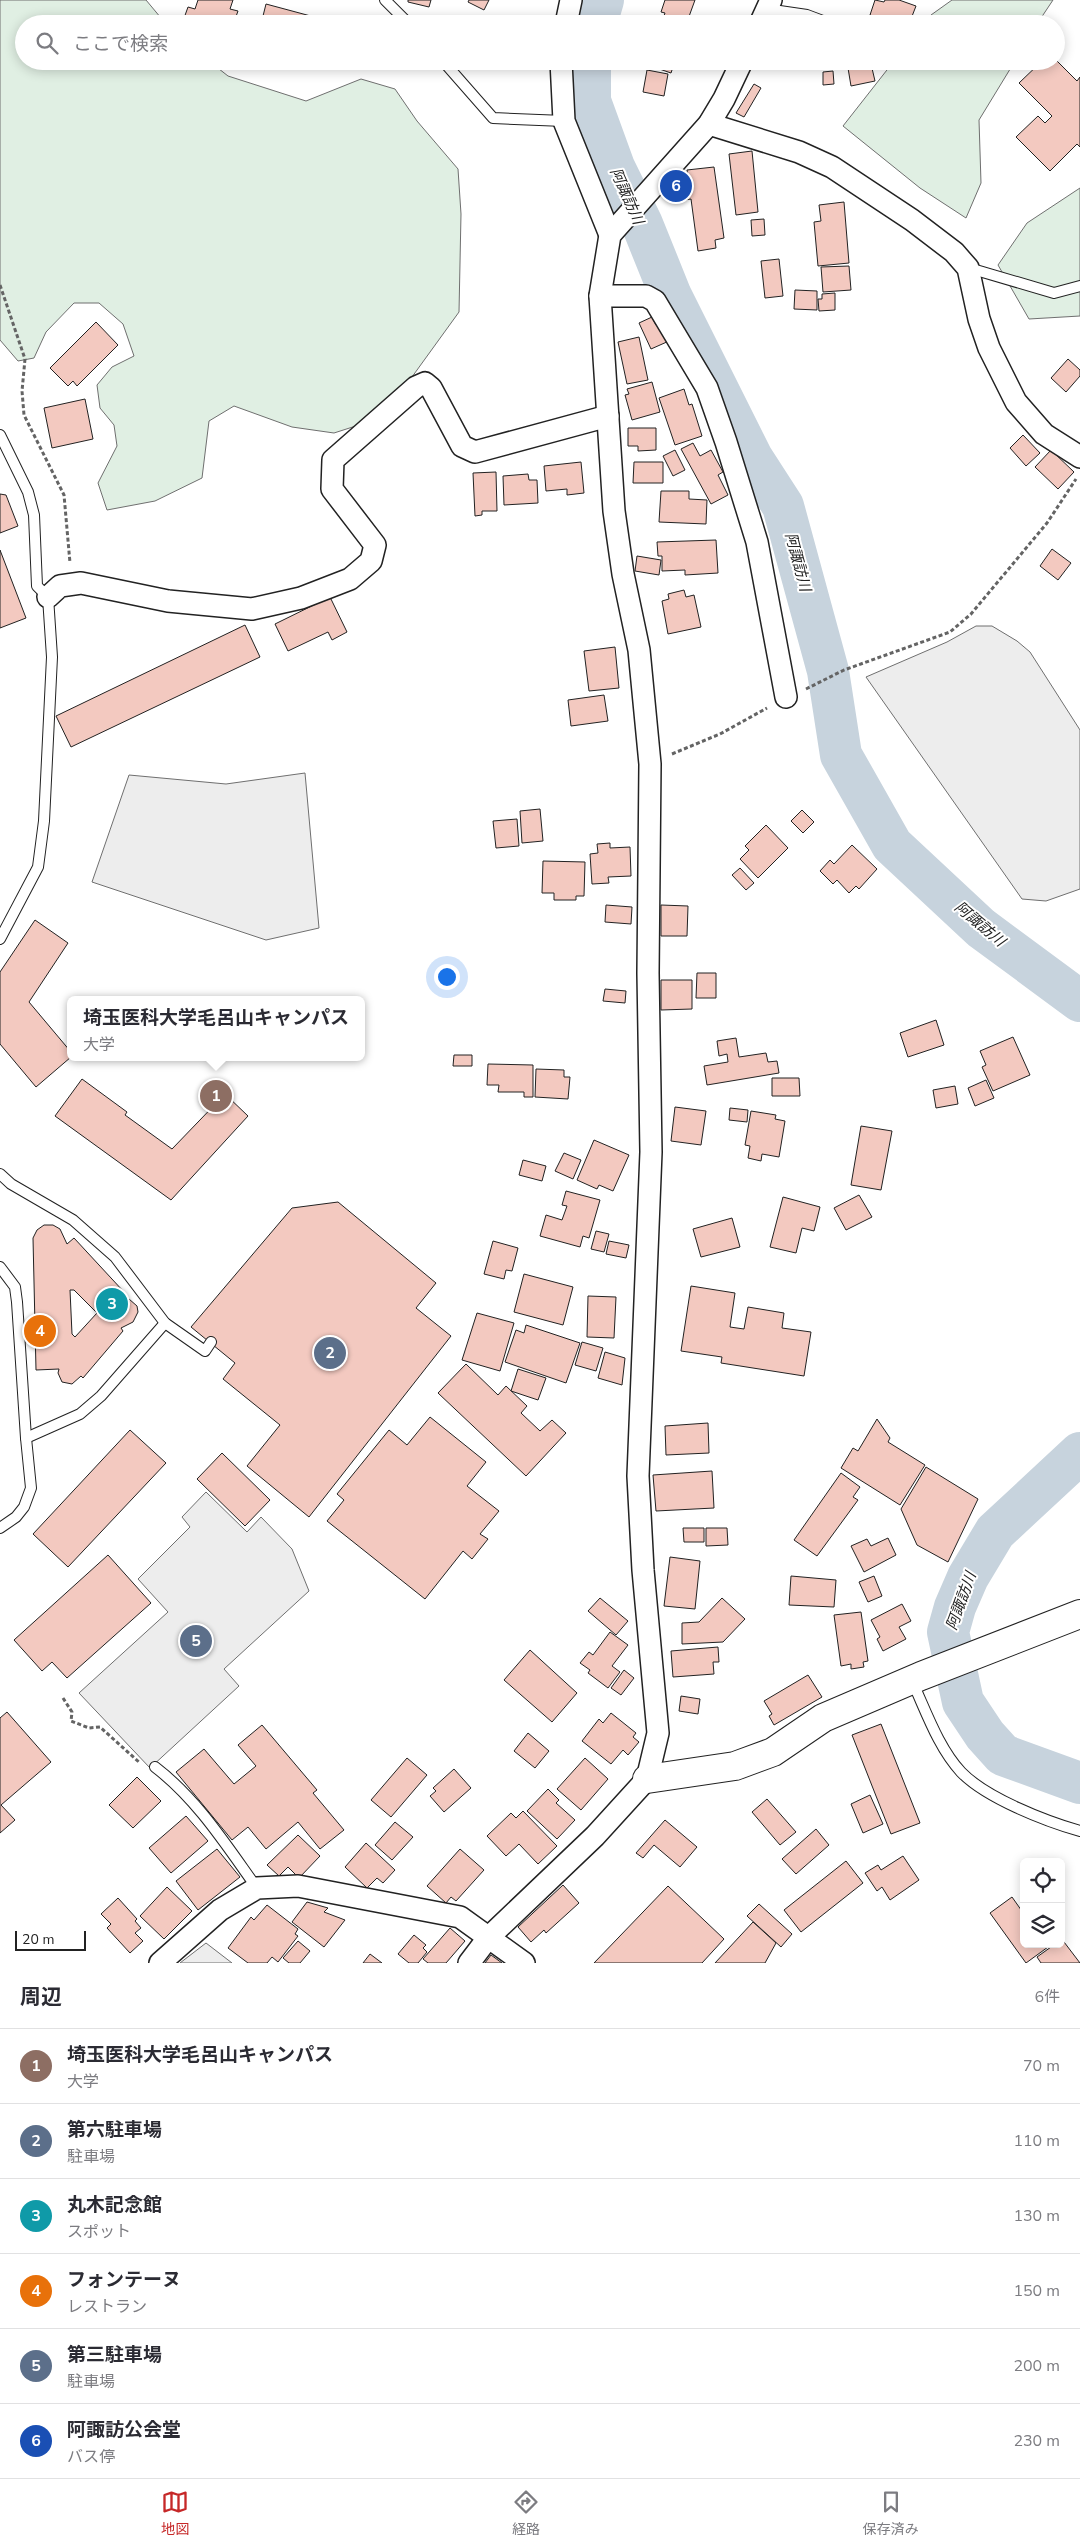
<!DOCTYPE html>
<html lang="ja">
<meta charset="utf-8">
<style>
body{margin:0;font-family:"Nunito Sans","Noto Sans JP",sans-serif;background:#f2f2f3;color:#2b2b33}
.controls{position:absolute;right:15px;bottom:15px;display:grid;overflow:hidden;border-radius:8px;box-shadow:0 2px 12px #0003}
.controls button{width:45px;height:45px;display:grid;place-items:center;padding:0;border:0;border-bottom:1px solid #e1e1e2;background:#fff;color:#2b2b33;font:25px sans-serif}
.scale{position:absolute;left:15px;bottom:12px;width:71px;box-sizing:border-box;padding-left:5px;border:2px solid #222;border-top:0;font-size:14px;line-height:18px;white-space:nowrap;color:#222;-webkit-text-stroke:4px #fff;paint-order:stroke}
.you{position:absolute;left:446px;top:976px;width:18px;height:18px;margin:-12px;border:4px solid #fff;border-radius:50%;background:#1a73e8;box-shadow:0 0 0 8px #1a73e833}
.badge{display:grid;place-items:center;width:32px;height:32px;border-radius:50%;background:#c62828;color:#fff;font-size:16px;font-weight:700}
.pin{position:absolute;translate:-50% -50%;border:2px solid #fff;box-shadow:0 1px 5px #0006}
.popup{position:absolute;left:67px;top:996px;width:298px;height:65px;box-sizing:border-box;display:grid;place-content:center;border-radius:8px;background:#fff;filter:drop-shadow(0 1px 4px #0005);font-size:16px;white-space:nowrap;color:#7c7c81}
.popup b{font-size:19px;color:#2b2b33}
.popup::after{content:'';position:absolute;left:50%;top:100%;margin-left:-10px;border:10px solid transparent;border-top-color:#fff}
.list{margin:0;padding:0;list-style:none}
h2{display:flex;justify-content:space-between;align-items:center;height:65px;margin:0;padding:0 20px;font-size:21px}
h2 small{font-size:16px;font-weight:400;color:#7c7c81}
.list li{display:grid;grid-template-columns:32px 1fr auto;gap:15px;align-items:center;box-sizing:border-box;height:75px;padding:0 20px;border-top:1px solid #e1e1e2}
.list b{display:block;font-size:19px;white-space:nowrap}
.list p{margin:0;font-size:16px;white-space:nowrap;color:#7c7c81}
.list em{font-size:16px;font-style:normal;color:#7c7c81}
.icon{flex:none;width:28px;height:28px;fill:none;stroke:currentColor;stroke-width:2;stroke-linecap:round;stroke-linejoin:round}
.map{position:relative;flex:none;width:1080px;height:1963px;overflow:hidden}
.search{position:absolute;background:#fff;box-shadow:0 2px 12px #0003;left:15px;right:15px;top:15px;height:55px;display:flex;align-items:center;gap:12px;box-sizing:border-box;padding:0 18px;border-radius:28px;color:#7c7c81;font-size:19px}
.sheet{height:515px;background:#fff}
nav{display:flex;justify-content:space-around;align-items:center;box-sizing:border-box;height:70px;border-top:1px solid #e1e1e2;background:#fff;font-size:14px;color:#7c7c81}
nav a{display:grid;justify-items:center;gap:2px}
nav .on{color:#c62828}
.map>svg:first-child{display:block}
.green{fill:#e0efe3;stroke:#6f6f6f}
.parking{fill:#ededed;stroke:#6f6f6f}
.lines{fill:none;stroke-linecap:round;stroke-linejoin:round}
.river{stroke:#c7d3dd;stroke-width:42}
.building{fill:#f3c9c0;stroke:#222;fill-rule:evenodd}
.lane-casing{stroke:#222;stroke-width:12}
.street-casing{stroke:#222;stroke-width:24}
.secondary-casing{stroke:#222;stroke-width:30}
.path{stroke:#646464;stroke-width:3;stroke-dasharray:4 2.5;stroke-linecap:butt}
.lane{stroke:#fff;stroke-width:10}
.street{stroke:#fff;stroke-width:21}
.secondary{stroke:#fff;stroke-width:28}
.labels{text-anchor:middle;stroke-width:4;stroke-linejoin:round;paint-order:stroke}
.water-label{font-size:15px;font-style:italic;fill:#222;stroke:#fff}
</style>
<div class="map">
<svg width="1080" height="1963" viewBox="0 0 1080 1963">
<rect width="100%" height="100%" fill="#fff"/>
<g class="green">
<polygon points="0,0 146,0 166,24 24,24 24,61 209,61 228,76 306,101 361,79 395,89 417,121 458,169 461,214 459,312 404,388 362,424 334,433 292,427 234,406 209,421 202,478 155,501 107,510 98,483 117,446 114,425 100,408 97,385 112,367 134,356 123,324 99,303 74,303 46,332 34,358 18,361 0,340"/>
<polygon points="952,0 1053,0 1037,24 924,24 931,15"/>
<polygon points="894,61 1015,61 979,120 981,183 966,218 920,188 843,126"/>
<polygon points="1080,188 1080,316 1029,319 998,265 1027,223"/>
</g>
<g class="parking">
<polygon points="976,626 992,626 1017,641 1030,652 1080,730 1080,889 1046,901 1022,899 866,677 947,642"/>
<polygon points="305,773 319,928 266,940 92,882 129,775 226,784"/>
<polygon points="206,1492 247,1532 261,1517 292,1549 309,1591 224,1669 239,1686 150,1768 79,1693 168,1612 138,1579 190,1527 182,1517"/>
<polygon points="206,1943 232,1963 180,1963"/>
</g>
<g class="lines">
<g class="river">
<polyline points="596,24 603,0"/>
<polyline points="590,61 590,101 614,167 642,224 671,296 752,458 783,506 828,671 841,755 892,845 981,928 1080,1001"/>
<polyline points="1080,1453 995,1532 968,1577 955,1607 948,1632 963,1702 985,1735 1003,1755 1080,1783"/>
</g>
</g>
<g class="building">
<polygon points="198,0 233,0 230,9 238,11 234,22 228,19 226,24 187,24 183,21 188,7 195,9"/>
<polygon points="408,0 431,0 429,7 408,2"/>
<polygon points="469,0 489,0 484,10 468,2"/>
<polygon points="665,0 695,0 687,22 690,24 661,24 665,13 661,12"/>
<polygon points="875,0 884,2 885,0 899,0 916,6 909,24 873,24 875,17 870,15"/>
<polygon points="266,4 333,22 332,24 261,24"/>
<polygon points="1056,60 1077,81 1080,77 1080,147 1077,144 1050,171 1016,137 1038,116 1045,123 1052,116 1019,83 1042,61"/>
<polygon points="646,61 675,61 671,73 645,64"/>
<polygon points="871,64 875,81 851,86 848,68"/>
<polygon points="647,70 668,74 664,96 643,92"/>
<polygon points="833,71 834,84 823,85 823,72"/>
<polygon points="754,84 761,88 744,117 736,113"/>
<polygon points="752,151 758,212 736,215 729,154"/>
<polygon points="714,167 724,238 715,240 716,248 698,251 691,199 684,200 683,190 689,189 687,170"/>
<polygon points="844,202 849,263 818,266 814,222 821,221 819,205"/>
<polygon points="764,219 765,235 752,236 751,220"/>
<polygon points="779,259 783,296 765,298 761,261"/>
<polygon points="849,266 851,290 823,292 821,267"/>
<polygon points="795,290 817,291 817,310 794,309"/>
<polygon points="835,293 835,310 819,311 818,299 822,299 822,294"/>
<polygon points="652,317 656,325 661,323 669,341 651,349 639,323"/>
<polygon points="96,322 118,345 77,386 73,381 68,386 50,368"/>
<polygon points="639,337 648,380 627,384 618,342"/>
<polygon points="1068,359 1080,370 1080,376 1066,392 1051,378"/>
<polygon points="652,382 660,412 632,420 625,395 629,394 627,389"/>
<polygon points="684,389 689,405 692,404 702,436 675,445 659,398"/>
<polygon points="85,399 93,439 52,448 44,408"/>
<polygon points="628,428 656,428 656,450 638,451 638,446 628,446"/>
<polygon points="1023,435 1040,453 1026,466 1010,448"/>
<polygon points="693,443 700,456 711,450 723,472 718,475 728,495 711,504 681,449"/>
<polygon points="675,450 685,470 673,476 663,456"/>
<polygon points="1051,450 1074,472 1058,489 1035,467"/>
<polygon points="581,462 584,493 567,495 567,489 546,491 544,466"/>
<polygon points="634,462 663,462 663,483 633,483"/>
<polygon points="496,472 497,511 482,511 482,515 475,516 473,473"/>
<polygon points="528,474 529,480 537,480 538,503 504,505 503,476"/>
<polygon points="661,491 689,491 689,499 707,500 706,524 659,522"/>
<polygon points="0,494 6,495 18,526 0,533"/>
<polygon points="716,540 718,573 685,575 685,570 662,571 662,556 658,556 657,542"/>
<polygon points="1052,549 1071,563 1058,580 1040,566"/>
<polygon points="0,550 26,618 0,628"/>
<polygon points="637,556 661,560 659,575 635,571"/>
<polygon points="684,590 686,597 694,595 701,627 668,634 662,601 669,599 668,594"/>
<polygon points="330,597 347,632 332,640 328,632 288,651 275,624"/>
<polygon points="245,625 260,657 71,747 56,716"/>
<polygon points="615,647 619,688 589,691 584,651"/>
<polygon points="604,695 608,721 571,726 568,700"/>
<polygon points="540,809 543,841 522,843 520,811"/>
<polygon points="802,810 814,822 803,833 791,821"/>
<polygon points="517,819 519,846 496,848 493,821"/>
<polygon points="766,825 788,848 758,878 740,859 749,850 745,846"/>
<polygon points="610,843 610,848 630,847 631,876 608,877 609,883 592,884 590,854 598,853 597,844"/>
<polygon points="852,845 877,869 859,889 856,886 849,893 837,880 833,884 820,871 830,860 834,864"/>
<polygon points="543,861 585,862 584,896 576,896 576,900 554,900 554,893 542,893"/>
<polygon points="740,868 754,883 746,890 732,875"/>
<polygon points="606,905 632,907 631,924 605,922"/>
<polygon points="661,905 688,906 687,936 661,936"/>
<polygon points="35,920 68,943 29,1002 71,1052 71,1057 36,1087 0,1044 0,972"/>
<polygon points="697,973 716,973 716,998 696,998"/>
<polygon points="661,980 692,980 692,1009 661,1010"/>
<polygon points="605,989 626,991 625,1003 603,1001"/>
<polygon points="936,1020 944,1045 908,1057 900,1033"/>
<polygon points="1013,1037 1030,1075 993,1091 982,1067 986,1065 980,1051"/>
<polygon points="736,1038 739,1057 766,1053 768,1062 777,1061 779,1073 707,1085 704,1066 728,1062 727,1054 719,1056 717,1041"/>
<polygon points="454,1055 472,1055 472,1066 453,1066"/>
<polygon points="488,1064 533,1065 533,1097 524,1097 524,1092 498,1092 499,1085 487,1085"/>
<polygon points="536,1069 564,1070 564,1077 570,1077 568,1099 535,1097"/>
<polygon points="772,1078 799,1078 800,1096 772,1096"/>
<polygon points="82,1079 127,1112 125,1115 172,1149 225,1094 248,1116 171,1200 55,1116"/>
<polygon points="986,1080 994,1098 975,1106 968,1088"/>
<polygon points="955,1086 958,1104 936,1108 933,1090"/>
<polygon points="675,1107 706,1111 701,1145 671,1141"/>
<polygon points="730,1108 748,1110 747,1122 729,1120"/>
<polygon points="751,1111 776,1115 775,1119 785,1121 779,1157 762,1154 761,1161 748,1158 750,1146 745,1145"/>
<polygon points="861,1126 892,1131 881,1190 851,1185"/>
<polygon points="594,1140 629,1155 613,1191 599,1185 597,1189 577,1180"/>
<polygon points="564,1153 581,1160 573,1179 555,1171"/>
<polygon points="523,1160 546,1166 542,1181 519,1175"/>
<polygon points="566,1191 600,1200 589,1238 583,1236 580,1247 540,1236 546,1215 562,1220 567,1206 562,1205"/>
<polygon points="859,1195 872,1217 846,1230 834,1208"/>
<polygon points="783,1197 820,1207 814,1231 802,1228 796,1253 770,1247"/>
<polygon points="338,1202 436,1283 416,1308 451,1336 309,1517 247,1466 280,1425 223,1379 235,1363 191,1327 292,1208"/>
<polygon points="732,1218 740,1247 701,1257 693,1229"/>
<path d="M44,1225H53L60,1229L67,1244L74,1238L124,1292L119,1296L121,1299H129L137,1306L138,1312L133,1322L121,1328L123,1331L83,1378L81,1376L72,1384L62,1382L58,1373L59,1369L36,1370L33,1238L37,1230ZM70,1290H74L97,1313L75,1337L72,1334Z"/>
<polygon points="596,1231 609,1234 604,1252 591,1249"/>
<polygon points="493,1241 518,1248 512,1271 506,1270 504,1279 484,1274"/>
<polygon points="609,1241 629,1245 626,1258 606,1254"/>
<polygon points="524,1274 573,1287 563,1325 514,1312"/>
<polygon points="691,1286 735,1293 730,1327 744,1329 748,1307 784,1313 782,1328 811,1332 804,1376 721,1363 722,1357 681,1351"/>
<polygon points="588,1296 616,1297 614,1338 587,1337"/>
<polygon points="477,1313 514,1323 500,1371 462,1360"/>
<polygon points="526,1325 580,1343 566,1383 505,1362 516,1330 524,1333"/>
<polygon points="582,1342 603,1348 596,1371 575,1365"/>
<polygon points="605,1352 625,1358 622,1385 598,1378"/>
<polygon points="466,1364 498,1395 506,1386 527,1406 521,1413 540,1431 552,1420 566,1433 526,1476 438,1393"/>
<polygon points="518,1369 546,1378 538,1400 511,1391"/>
<polygon points="430,1417 486,1462 467,1486 499,1511 480,1534 488,1539 472,1559 463,1551 425,1599 327,1521 344,1500 337,1494 389,1430 407,1445"/>
<polygon points="877,1419 890,1438 888,1442 925,1465 900,1505 841,1468 853,1448 858,1451"/>
<polygon points="708,1423 709,1453 666,1455 665,1426"/>
<polygon points="130,1430 166,1463 68,1567 33,1534"/>
<polygon points="222,1453 270,1500 245,1526 197,1479"/>
<polygon points="926,1467 978,1499 948,1562 917,1545 901,1509"/>
<polygon points="712,1471 714,1508 656,1511 653,1475"/>
<polygon points="841,1473 860,1487 853,1497 858,1500 817,1556 794,1540"/>
<polygon points="683,1528 704,1528 704,1542 684,1542"/>
<polygon points="706,1528 727,1528 728,1545 706,1546"/>
<polygon points="888,1538 896,1555 864,1572 851,1546 867,1539 871,1546"/>
<polygon points="108,1555 151,1603 67,1678 52,1662 42,1671 14,1640"/>
<polygon points="670,1557 700,1561 695,1609 664,1606"/>
<polygon points="791,1576 836,1580 834,1607 789,1605"/>
<polygon points="874,1576 882,1596 868,1602 859,1582"/>
<polygon points="600,1598 628,1621 616,1635 588,1611"/>
<polygon points="722,1598 745,1619 723,1642 682,1644 682,1623 699,1622"/>
<polygon points="902,1604 911,1621 899,1627 906,1639 883,1651 877,1639 880,1637 871,1620"/>
<polygon points="861,1612 868,1661 863,1662 864,1667 851,1669 851,1664 841,1666 834,1615"/>
<polygon points="610,1632 628,1645 612,1666 620,1672 608,1688 588,1673 590,1670 580,1663 589,1652 593,1655"/>
<polygon points="718,1647 719,1662 713,1662 714,1674 673,1677 671,1651"/>
<polygon points="530,1650 577,1693 552,1722 504,1680"/>
<polygon points="624,1670 634,1678 621,1695 611,1688"/>
<polygon points="808,1675 822,1697 774,1725 769,1716 772,1714 764,1701"/>
<polygon points="681,1696 700,1699 698,1714 679,1711"/>
<polygon points="7,1712 51,1762 1,1805 15,1820 0,1833 0,1718"/>
<polygon points="611,1713 636,1733 633,1737 639,1742 628,1755 623,1750 611,1764 582,1741 599,1719 603,1723"/>
<polygon points="881,1724 920,1823 891,1834 852,1735"/>
<polygon points="262,1725 317,1790 313,1793 344,1830 320,1849 298,1822 266,1849 248,1827 232,1840 176,1772 204,1749 234,1784 256,1766 238,1745"/>
<polygon points="528,1733 549,1751 535,1768 514,1751"/>
<polygon points="407,1758 427,1775 391,1817 371,1800"/>
<polygon points="585,1758 608,1779 581,1810 557,1789"/>
<polygon points="454,1769 471,1788 444,1812 430,1796 436,1791 433,1788"/>
<polygon points="137,1777 161,1801 133,1828 109,1805"/>
<polygon points="548,1789 559,1800 556,1803 575,1820 557,1839 527,1811"/>
<polygon points="870,1795 883,1824 863,1833 851,1804"/>
<polygon points="767,1799 796,1832 780,1845 752,1812"/>
<polygon points="523,1811 557,1846 538,1864 519,1844 506,1856 487,1836 511,1813 516,1818"/>
<polygon points="186,1816 208,1841 171,1873 149,1848"/>
<polygon points="665,1820 697,1847 680,1867 654,1845 643,1858 636,1853"/>
<polygon points="395,1822 413,1837 392,1860 375,1845"/>
<polygon points="816,1829 829,1845 796,1874 782,1859"/>
<polygon points="298,1835 320,1856 299,1878 288,1867 279,1876 267,1865"/>
<polygon points="366,1843 395,1870 383,1883 377,1878 367,1888 345,1867"/>
<polygon points="217,1849 240,1877 198,1910 176,1881"/>
<polygon points="460,1849 484,1870 456,1901 451,1897 446,1903 427,1886"/>
<polygon points="903,1856 919,1880 890,1900 882,1887 877,1891 865,1873 878,1865 881,1870"/>
<polygon points="846,1861 863,1883 801,1932 784,1910"/>
<polygon points="563,1885 579,1903 546,1933 544,1930 531,1942 518,1927"/>
<polygon points="668,1886 724,1939 702,1963 594,1963"/>
<polygon points="167,1887 192,1911 164,1939 140,1916"/>
<polygon points="1012,1897 1024,1914 1024,1944 1046,1944 1048,1947 1026,1963 990,1913"/>
<polygon points="118,1898 137,1919 135,1921 141,1928 135,1933 143,1941 130,1953 107,1928 111,1924 101,1914"/>
<polygon points="307,1902 328,1908 324,1912 345,1920 324,1947 292,1922"/>
<polygon points="759,1904 792,1934 781,1947 747,1916"/>
<polygon points="267,1905 298,1929 295,1934 298,1936 278,1962 272,1957 267,1963 248,1963 228,1948 251,1917 254,1920"/>
<polygon points="753,1922 776,1943 765,1963 715,1963"/>
<polygon points="450,1928 465,1941 446,1963 428,1963 423,1959"/>
<polygon points="414,1935 426,1945 423,1948 427,1952 418,1963 409,1963 398,1954"/>
<polygon points="1061,1938 1080,1963 1041,1963 1037,1957 1051,1947 1049,1944 1061,1944"/>
<polygon points="298,1941 310,1951 300,1963 289,1963 283,1958"/>
<polygon points="370,1954 382,1963 363,1963"/>
<polygon points="491,1955 502,1963 485,1963"/>
</g>
<g class="lines">
<g class="lane-casing">
<g id="lane">
<polyline points="385,0 409,24"/>
<polyline points="766,9 807,15 831,24"/>
<polyline points="443,61 493,118 564,121"/>
<polyline points="969,268 1054,293 1080,286"/>
<polyline points="0,435 28,492 34,515 37,586 48,597 52,657 44,821 38,867 0,939"/>
<polyline points="0,1174 11,1184 73,1220 115,1257 165,1323 205,1351 211,1342"/>
<polyline points="0,1267 15,1287 17,1302 26,1438 31,1488 24,1507 16,1517 0,1528"/>
<polyline points="26,1438 80,1414 101,1396 165,1323"/>
<path d="M912,1681C926,1711 938,1747 961,1772C986,1798 1045,1821 1080,1831"/>
<path d="M155,1767C197,1799 226,1845 257,1888"/>
</g>
</g>
<g class="street-casing">
<g id="street">
<polyline points="566,24 571,0"/>
<polyline points="760,24 771,0"/>
<polyline points="561,61 564,121 610,235"/>
<polyline points="709,124 799,152 832,167 912,220 954,252 968,268 979,319 989,348 1016,402 1044,434 1080,457"/>
<polyline points="600,296 646,296 655,301 707,388 726,442 757,542 786,697"/>
<polyline points="48,597 60,586 81,583 168,601 252,609 301,598 350,579 371,561 375,545 332,489 333,460 416,387 425,383 431,388 462,446 475,452 608,416"/>
<polyline points="160,1963 220,1910 257,1888 298,1886 460,1917 524,1963"/>
<polyline points="469,1963 488,1938 595,1836 647,1779 658,1733 643,1570 638,1476 651,1152 648,973 650,764 639,650 623,574 614,511 600,296 610,235 709,124 724,99 742,61"/>
</g>
</g>
<g class="secondary-casing">
<polyline id="secondary" points="647,1779 735,1766 773,1752 823,1718 921,1676 1080,1614"/>
</g>
<g class="path">
<polyline points="0,285 25,359 22,391 24,415 64,495 70,563"/>
<polyline points="806,689 844,670 950,632 971,614 1047,523 1076,479"/>
<polyline points="672,754 720,734 767,708"/>
<polyline points="63,1698 72,1712 71,1721 89,1728 100,1727 140,1763"/>
</g>
<use href="#lane" class="lane"/>
<use href="#street" class="street"/>
<use href="#secondary" class="secondary"/>
</g>
<g class="labels">
<g class="water-label">
<text transform="translate(627 196) rotate(66)" y="5">阿諏訪川</text>
<text transform="translate(798 562) rotate(75)" y="5">阿諏訪川</text>
<text transform="translate(980 924) rotate(40)" y="5">阿諏訪川</text>
<text transform="translate(961 1601) rotate(-70)" y="5">阿諏訪川</text>
</g>
</g>
</svg>
<div class="controls">
<button><svg class="icon" aria-label="locate" viewBox="0 0 24 24"><circle cx="12" cy="12" r="6"/><path d="M12 2v4M12 18v4M2 12h4M18 12h4"/></svg></button>
<button><svg class="icon" aria-label="layers" viewBox="0 0 24 24"><path d="M12 4l9 5-9 5-9-5zM3 14l9 5 9-5"/></svg></button>
</div>
<div class="scale">20 m</div>
<div class="you"></div>
<div class="pin badge" style="left:216px;top:1096px;background:#8d6e63">1</div>
<div class="popup"><b>埼玉医科大学毛呂山キャンパス</b>大学</div>
<div class="pin badge" style="left:330px;top:1353px;background:#5c6f8a">2</div>
<div class="pin badge" style="left:112px;top:1304px;background:#0f9aa8">3</div>
<div class="pin badge" style="left:40px;top:1331px;background:#e8710a">4</div>
<div class="pin badge" style="left:196px;top:1641px;background:#5c6f8a">5</div>
<div class="pin badge" style="left:676px;top:186px;background:#1a4fb4">6</div>
<div class="search"><svg class="icon" aria-label="search" viewBox="0 0 24 24"><circle cx="10" cy="10" r="6"/><path d="M15 15l6 6"/></svg>ここで検索</div>
</div>
<section class="sheet">
<h2>周辺<small>6件</small></h2>
<ul class="list">
<li><span class="badge" style="background:#8d6e63">1</span><div><b>埼玉医科大学毛呂山キャンパス</b><p>大学</p></div><em>70 m</em></li>
<li><span class="badge" style="background:#5c6f8a">2</span><div><b>第六駐車場</b><p>駐車場</p></div><em>110 m</em></li>
<li><span class="badge" style="background:#0f9aa8">3</span><div><b>丸木記念館</b><p>スポット</p></div><em>130 m</em></li>
<li><span class="badge" style="background:#e8710a">4</span><div><b>フォンテーヌ</b><p>レストラン</p></div><em>150 m</em></li>
<li><span class="badge" style="background:#5c6f8a">5</span><div><b>第三駐車場</b><p>駐車場</p></div><em>200 m</em></li>
<li><span class="badge" style="background:#1a4fb4">6</span><div><b>阿諏訪公会堂</b><p>バス停</p></div><em>230 m</em></li>
</ul>
</section>
<nav>
<a class="on"><svg class="icon" aria-label="map" viewBox="0 0 24 24"><path d="M3 6l6-2 6 2 6-2v14l-6 2-6-2-6 2zM9 4v14M15 6v14"/></svg>地図</a>
<a><svg class="icon" aria-label="directions" viewBox="0 0 24 24"><path d="M12 3l9 9-9 9-9-9zM9 14v-3h6M13 9l2 2-2 2"/></svg>経路</a>
<a><svg class="icon" aria-label="saved" viewBox="0 0 24 24"><path d="M7 4h10v16l-5-4-5 4z"/></svg>保存済み</a>
</nav>
